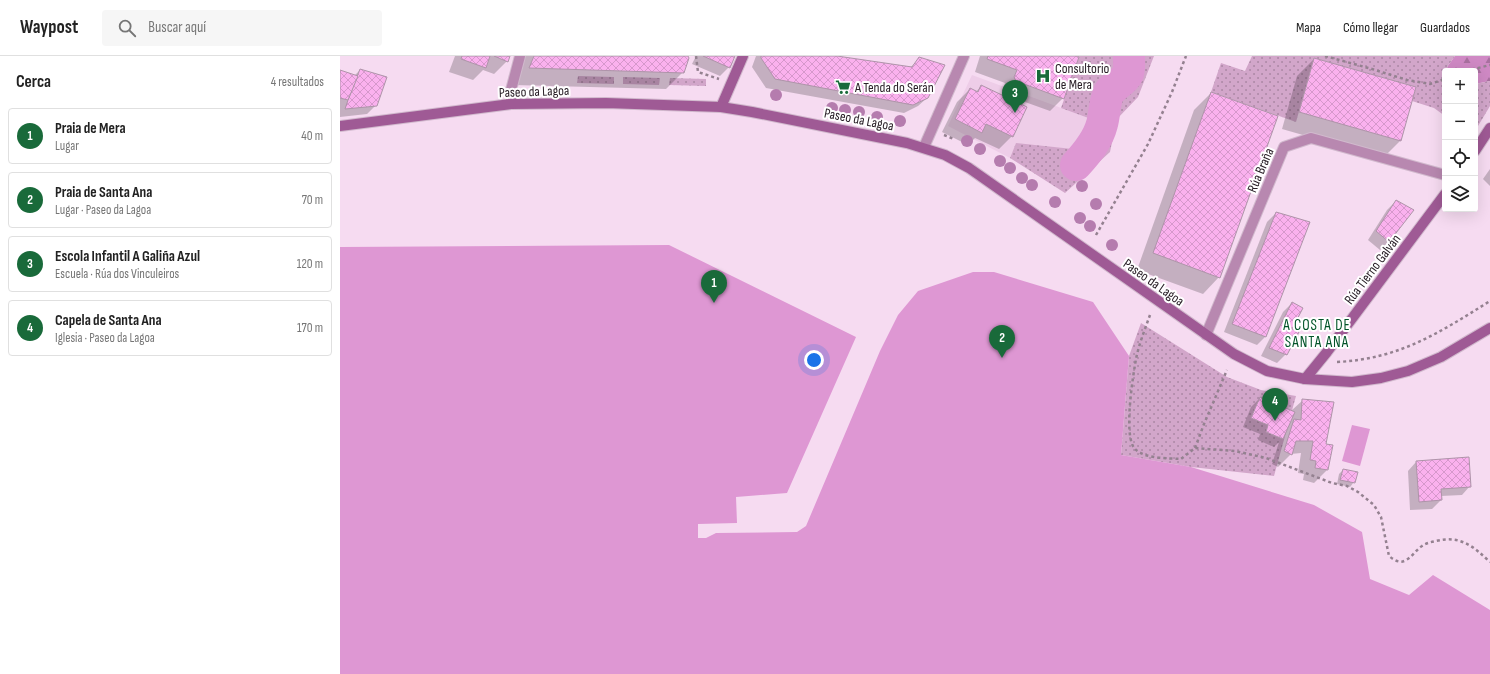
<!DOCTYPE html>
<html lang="es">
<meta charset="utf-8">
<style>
body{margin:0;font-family:"Sofia Sans Condensed",sans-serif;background:#f6f6f6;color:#222}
.controls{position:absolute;right:12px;top:12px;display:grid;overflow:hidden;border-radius:4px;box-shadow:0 4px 16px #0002}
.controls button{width:36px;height:36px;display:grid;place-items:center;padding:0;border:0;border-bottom:1px solid #e0e0e0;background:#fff;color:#222;font:20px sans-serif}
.you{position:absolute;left:474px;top:304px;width:14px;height:14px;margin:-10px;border:3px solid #fff;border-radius:50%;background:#1a73e8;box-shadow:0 0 0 6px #1a73e833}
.badge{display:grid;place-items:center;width:26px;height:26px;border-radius:50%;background:#196a3a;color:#fff;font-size:13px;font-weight:700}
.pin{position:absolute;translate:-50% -33px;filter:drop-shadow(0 1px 2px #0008)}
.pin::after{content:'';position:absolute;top:21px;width:14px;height:12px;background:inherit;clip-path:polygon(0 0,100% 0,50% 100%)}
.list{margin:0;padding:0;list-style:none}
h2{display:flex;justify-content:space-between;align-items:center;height:52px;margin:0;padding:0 16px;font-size:17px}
h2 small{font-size:13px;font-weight:400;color:#767676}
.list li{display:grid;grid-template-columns:26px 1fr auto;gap:12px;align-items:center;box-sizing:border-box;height:56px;margin:0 8px 8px;padding:0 8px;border:1px solid #e0e0e0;border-radius:4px}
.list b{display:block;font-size:15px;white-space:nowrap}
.list p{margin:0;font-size:13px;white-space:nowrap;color:#767676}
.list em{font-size:13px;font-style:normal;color:#767676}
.icon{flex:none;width:22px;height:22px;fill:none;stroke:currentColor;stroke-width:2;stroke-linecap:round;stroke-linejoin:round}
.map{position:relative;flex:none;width:1150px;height:618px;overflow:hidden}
header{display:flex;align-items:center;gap:24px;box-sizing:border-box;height:56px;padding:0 20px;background:#fff;border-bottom:1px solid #e0e0e0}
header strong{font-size:19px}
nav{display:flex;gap:22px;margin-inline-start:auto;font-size:14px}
.search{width:280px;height:36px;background:#f6f6f6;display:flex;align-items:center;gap:10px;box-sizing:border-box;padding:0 14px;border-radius:4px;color:#767676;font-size:15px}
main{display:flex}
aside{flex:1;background:#fff}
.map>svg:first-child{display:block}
.built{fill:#eecde8}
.forest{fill:url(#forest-firs)}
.park{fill:url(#park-dots)}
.water{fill:#de97d3}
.shadow{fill:#0003}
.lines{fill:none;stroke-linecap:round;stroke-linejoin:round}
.river{stroke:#de97d3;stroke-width:32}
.building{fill:url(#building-cross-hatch);stroke:#ae94a9}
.street-casing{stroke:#d1b9cd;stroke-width:12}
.secondary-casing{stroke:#d1b9cd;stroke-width:12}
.path{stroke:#948190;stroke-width:2.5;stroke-dasharray:3 3;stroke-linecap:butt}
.street{stroke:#b888b0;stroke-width:10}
.secondary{stroke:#9f5a95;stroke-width:10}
.tree{fill:#b57cae}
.labels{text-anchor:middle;stroke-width:4;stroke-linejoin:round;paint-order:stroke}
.poi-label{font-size:14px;fill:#2a2028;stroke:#fff;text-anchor:start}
.street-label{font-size:14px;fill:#2a2028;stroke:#fff}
.neighbourhood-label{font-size:15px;letter-spacing:1px;fill:#015328;stroke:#fff}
</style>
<header>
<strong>Waypost</strong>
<div class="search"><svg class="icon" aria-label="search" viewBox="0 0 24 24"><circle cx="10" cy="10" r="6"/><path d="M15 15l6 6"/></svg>Buscar aquí</div>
<nav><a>Mapa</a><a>Cómo llegar</a><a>Guardados</a></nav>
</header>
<main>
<aside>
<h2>Cerca<small>4 resultados</small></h2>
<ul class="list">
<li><span class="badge">1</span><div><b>Praia de Mera</b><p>Lugar</p></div><em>40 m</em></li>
<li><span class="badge">2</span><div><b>Praia de Santa Ana</b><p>Lugar · Paseo da Lagoa</p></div><em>70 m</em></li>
<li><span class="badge">3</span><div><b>Escola Infantil A Galiña Azul</b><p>Escuela · Rúa dos Vinculeiros</p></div><em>120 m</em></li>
<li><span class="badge">4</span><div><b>Capela de Santa Ana</b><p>Iglesia · Paseo da Lagoa</p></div><em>170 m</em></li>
</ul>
</aside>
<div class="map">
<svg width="1150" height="618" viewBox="0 0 1150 618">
<defs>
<pattern id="forest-firs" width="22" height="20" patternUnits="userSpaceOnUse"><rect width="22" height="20" fill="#cf89c4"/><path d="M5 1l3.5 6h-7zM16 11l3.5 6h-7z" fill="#a8709f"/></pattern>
<pattern id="park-dots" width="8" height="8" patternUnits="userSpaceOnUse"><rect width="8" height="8" fill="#d2a6ca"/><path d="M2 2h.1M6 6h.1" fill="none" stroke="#ab87a4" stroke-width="1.8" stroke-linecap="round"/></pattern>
<pattern id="building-cross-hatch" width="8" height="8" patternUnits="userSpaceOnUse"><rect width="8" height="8" fill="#fab1ee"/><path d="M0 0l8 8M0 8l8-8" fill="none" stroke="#d698cc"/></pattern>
</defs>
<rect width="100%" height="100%" fill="#f6dbf1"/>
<polygon class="built" points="632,19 751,63 733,93 676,88 670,102 608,70"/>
<polygon class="forest" points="1115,0 1150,0 1150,25 1135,28 1135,15 1109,15 1107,11"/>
<g class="park">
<polygon points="737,0 814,0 798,41 777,63 770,96 725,137 670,102 676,87 733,93 751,63 721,52 739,1"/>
<polygon points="912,0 1115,0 1107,11 1109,15 1105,15 1105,60 1094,52 1072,45 1076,31 974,2 956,66 871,36 881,7 905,15"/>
<polygon points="238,20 274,21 274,28 237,27"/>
<polygon points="283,21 320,22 319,29 283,28"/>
<polygon points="330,22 366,23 366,30 329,29"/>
<polygon points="1150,25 1150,50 1135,75 1135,28"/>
<polygon points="801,267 887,321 921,334 956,340 934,420 851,411 781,399 789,300"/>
</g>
<g class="water">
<polygon points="329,189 516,281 447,437 396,441 397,467 358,468 358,482 366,482 376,477 457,476 466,470 540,295 558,259 578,235 633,216 654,216 753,246 789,300 781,399 851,411 974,449 1022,476 1030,523 1069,539 1093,519 1150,554 1150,618 0,618 0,191"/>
<polygon points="1012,369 1030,373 1020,410 1002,405"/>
</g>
<g class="shadow">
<polygon points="115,0 169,0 167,5 154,18 143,14 133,24 109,16"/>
<polygon points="184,0 347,0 343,16 326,33 173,29"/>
<polygon points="356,0 394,0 389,11 380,20 352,8"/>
<polygon points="416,0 491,0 570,12 580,2 588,41 578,50 564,57 426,32 412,11"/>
<polygon points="640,0 734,0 723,42 710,55 663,38 662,35 665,27 635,16"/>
<polygon points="974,3 1075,31 1060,85 1043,102 942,73 957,20"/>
<polygon points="20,14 36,49 27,58 0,61 0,15 14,20"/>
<polygon points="641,30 672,80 659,93 635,82 628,89 602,76 617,46 630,33 636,36"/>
<polygon points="871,37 879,221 863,238 797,214 854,54"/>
<polygon points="1150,113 1150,130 1143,123"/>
<polygon points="1056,145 1049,185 1040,194 1028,184 1047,154"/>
<polygon points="936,157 925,281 917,289 884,276 927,166"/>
<polygon points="952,247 950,274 946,298 937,307 921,300 943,256"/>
<polygon points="920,342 951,355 963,344 985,389 991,389 987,414 974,427 963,424 964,418 958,417 961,397 951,398 938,411 932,408 939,386 934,391 918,384 920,378 903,371 911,351"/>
<polygon points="1076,406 1130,430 1122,439 1101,440 1101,444 1092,453 1070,454 1068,415"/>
<polygon points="1003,414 1014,426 1010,431 997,428 999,418"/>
</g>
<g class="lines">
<path class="river" d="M736,109C747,97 758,84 762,68C765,58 764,44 770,35C772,33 775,31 777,29C791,18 789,17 789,0"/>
</g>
<g class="building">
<polygon points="122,0 150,0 146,12 121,3"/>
<polygon points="154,0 170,0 168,6"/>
<polygon points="194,0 348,0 349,2 344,17 189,12"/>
<polygon points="363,0 395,0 390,12"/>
<polygon points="421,0 497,0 572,11 579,1 605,9 588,42 573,49 435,23 421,2"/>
<polygon points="648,0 737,0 739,1 724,43 676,25 674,21 677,14 647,3"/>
<polygon points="974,2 1076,31 1061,85 959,56"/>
<polygon points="20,13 47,21 37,50 5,53 8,44"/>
<polygon points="0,14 18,20 8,44 0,42"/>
<polygon points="641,29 687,51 673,81 646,68 642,77 615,63 630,32 638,36"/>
<polygon points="871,36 938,60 880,222 813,197"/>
<polygon points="1056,144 1074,154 1049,186 1036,175"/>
<polygon points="936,156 970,166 926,281 892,268"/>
<polygon points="952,246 963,252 952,273 959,276 947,299 929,292"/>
<polygon points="920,341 955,356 943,383 926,376 928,369 911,362"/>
<polygon points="962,343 994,346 986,388 993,389 988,414 975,412 976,405 970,404 973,385 956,385 952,399 944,395 954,363 961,364"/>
<polygon points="1129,401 1131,431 1101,433 1102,444 1079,446 1076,405"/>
<polygon points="1003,413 1018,416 1015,427 1000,424"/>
</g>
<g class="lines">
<g class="street-casing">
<g id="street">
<polyline points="171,48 171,34 180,0"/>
<polyline points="584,91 624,0"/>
<polyline points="866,279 944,91 971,82 1105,119"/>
</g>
</g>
<g class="secondary-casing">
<g id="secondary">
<polyline points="381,51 403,0"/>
<polyline points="0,70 171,48 266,47 381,51 412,56 567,87 605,99 629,112 894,298 927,315 965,323 1012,326 1041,322 1068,315 1101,301 1150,272"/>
<polyline points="1135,95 1150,72"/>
<polyline points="965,323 987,296 1105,138"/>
</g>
</g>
<g class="path">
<polyline points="356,0 358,16 379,23"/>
<polyline points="985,0 1032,13 1067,24 1090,28 1105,23"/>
<polyline points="1126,15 1150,9"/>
<polyline points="604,79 614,83"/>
<polyline points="756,179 808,88 832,36 846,0"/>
<path d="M810,259C805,273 799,288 796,303C793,320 783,381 795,393C805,403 827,402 841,403L855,392L895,395L926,402L992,427L1007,430L1018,436L1034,449L1041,461L1049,500C1054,504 1060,508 1066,504C1072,501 1076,494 1082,490C1086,487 1091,486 1096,485C1120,479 1133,490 1150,506"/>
<path d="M997,306C1059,303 1099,277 1150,245"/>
<polyline points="855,392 864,368 887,314"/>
</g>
<use href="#street" class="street"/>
<use href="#secondary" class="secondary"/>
</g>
<g class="tree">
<circle cx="436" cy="39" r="6"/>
<circle cx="492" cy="52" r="6"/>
<circle cx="505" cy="54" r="6"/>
<circle cx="519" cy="56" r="6"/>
<circle cx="537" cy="61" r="6"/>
<circle cx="560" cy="65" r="6"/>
<circle cx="627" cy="85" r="6"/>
<circle cx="640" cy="93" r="6"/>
<circle cx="660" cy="105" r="6"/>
<circle cx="670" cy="112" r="6"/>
<circle cx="682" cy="122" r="6"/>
<circle cx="692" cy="129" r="6"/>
<circle cx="742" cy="130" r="6"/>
<circle cx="715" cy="146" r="6"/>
<circle cx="756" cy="148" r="6"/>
<circle cx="740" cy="162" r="6"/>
<circle cx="750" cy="170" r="6"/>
<circle cx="772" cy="189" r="6"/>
</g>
<defs>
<g id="hospital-bare" transform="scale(1.2)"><path d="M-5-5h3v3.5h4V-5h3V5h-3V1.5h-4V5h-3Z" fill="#196a3a" stroke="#fff" stroke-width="2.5" paint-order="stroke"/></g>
<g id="supermarket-bare" transform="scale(1.2)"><path d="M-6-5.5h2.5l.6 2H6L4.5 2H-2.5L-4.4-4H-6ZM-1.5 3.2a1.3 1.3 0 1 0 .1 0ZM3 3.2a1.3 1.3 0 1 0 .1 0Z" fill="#196a3a" stroke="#fff" stroke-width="2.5" paint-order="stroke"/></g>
</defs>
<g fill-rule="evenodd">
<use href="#hospital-bare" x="703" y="20"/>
<use href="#supermarket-bare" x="503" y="31"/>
</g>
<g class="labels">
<g class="poi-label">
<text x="715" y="17">Consultorio<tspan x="715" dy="16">de Mera</tspan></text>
<text x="515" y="36">A Tenda do Serán</text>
</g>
<g class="street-label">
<text transform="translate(194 35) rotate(-2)" y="5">Paseo da Lagoa</text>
<text transform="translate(519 63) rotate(11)" y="5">Paseo da Lagoa</text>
<text transform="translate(920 114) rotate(-67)" y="5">Rúa Braña</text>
<text transform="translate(1032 213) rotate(-53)" y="5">Rúa Tierno Galván</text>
<text transform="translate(814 226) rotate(35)" y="5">Paseo da Lagoa</text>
</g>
<g class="neighbourhood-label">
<text x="977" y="274">A COSTA DE<tspan x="977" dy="17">SANTA ANA</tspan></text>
</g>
</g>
</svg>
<div class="controls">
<button>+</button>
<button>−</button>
<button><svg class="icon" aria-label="locate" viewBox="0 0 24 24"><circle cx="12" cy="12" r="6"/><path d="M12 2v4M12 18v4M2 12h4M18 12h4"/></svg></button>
<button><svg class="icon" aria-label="layers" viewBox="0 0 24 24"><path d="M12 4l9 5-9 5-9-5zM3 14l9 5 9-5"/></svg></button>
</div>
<div class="you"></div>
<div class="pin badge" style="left:374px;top:247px">1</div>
<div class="pin badge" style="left:662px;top:302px">2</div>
<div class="pin badge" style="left:675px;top:57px">3</div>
<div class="pin badge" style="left:935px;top:365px">4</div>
</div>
</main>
